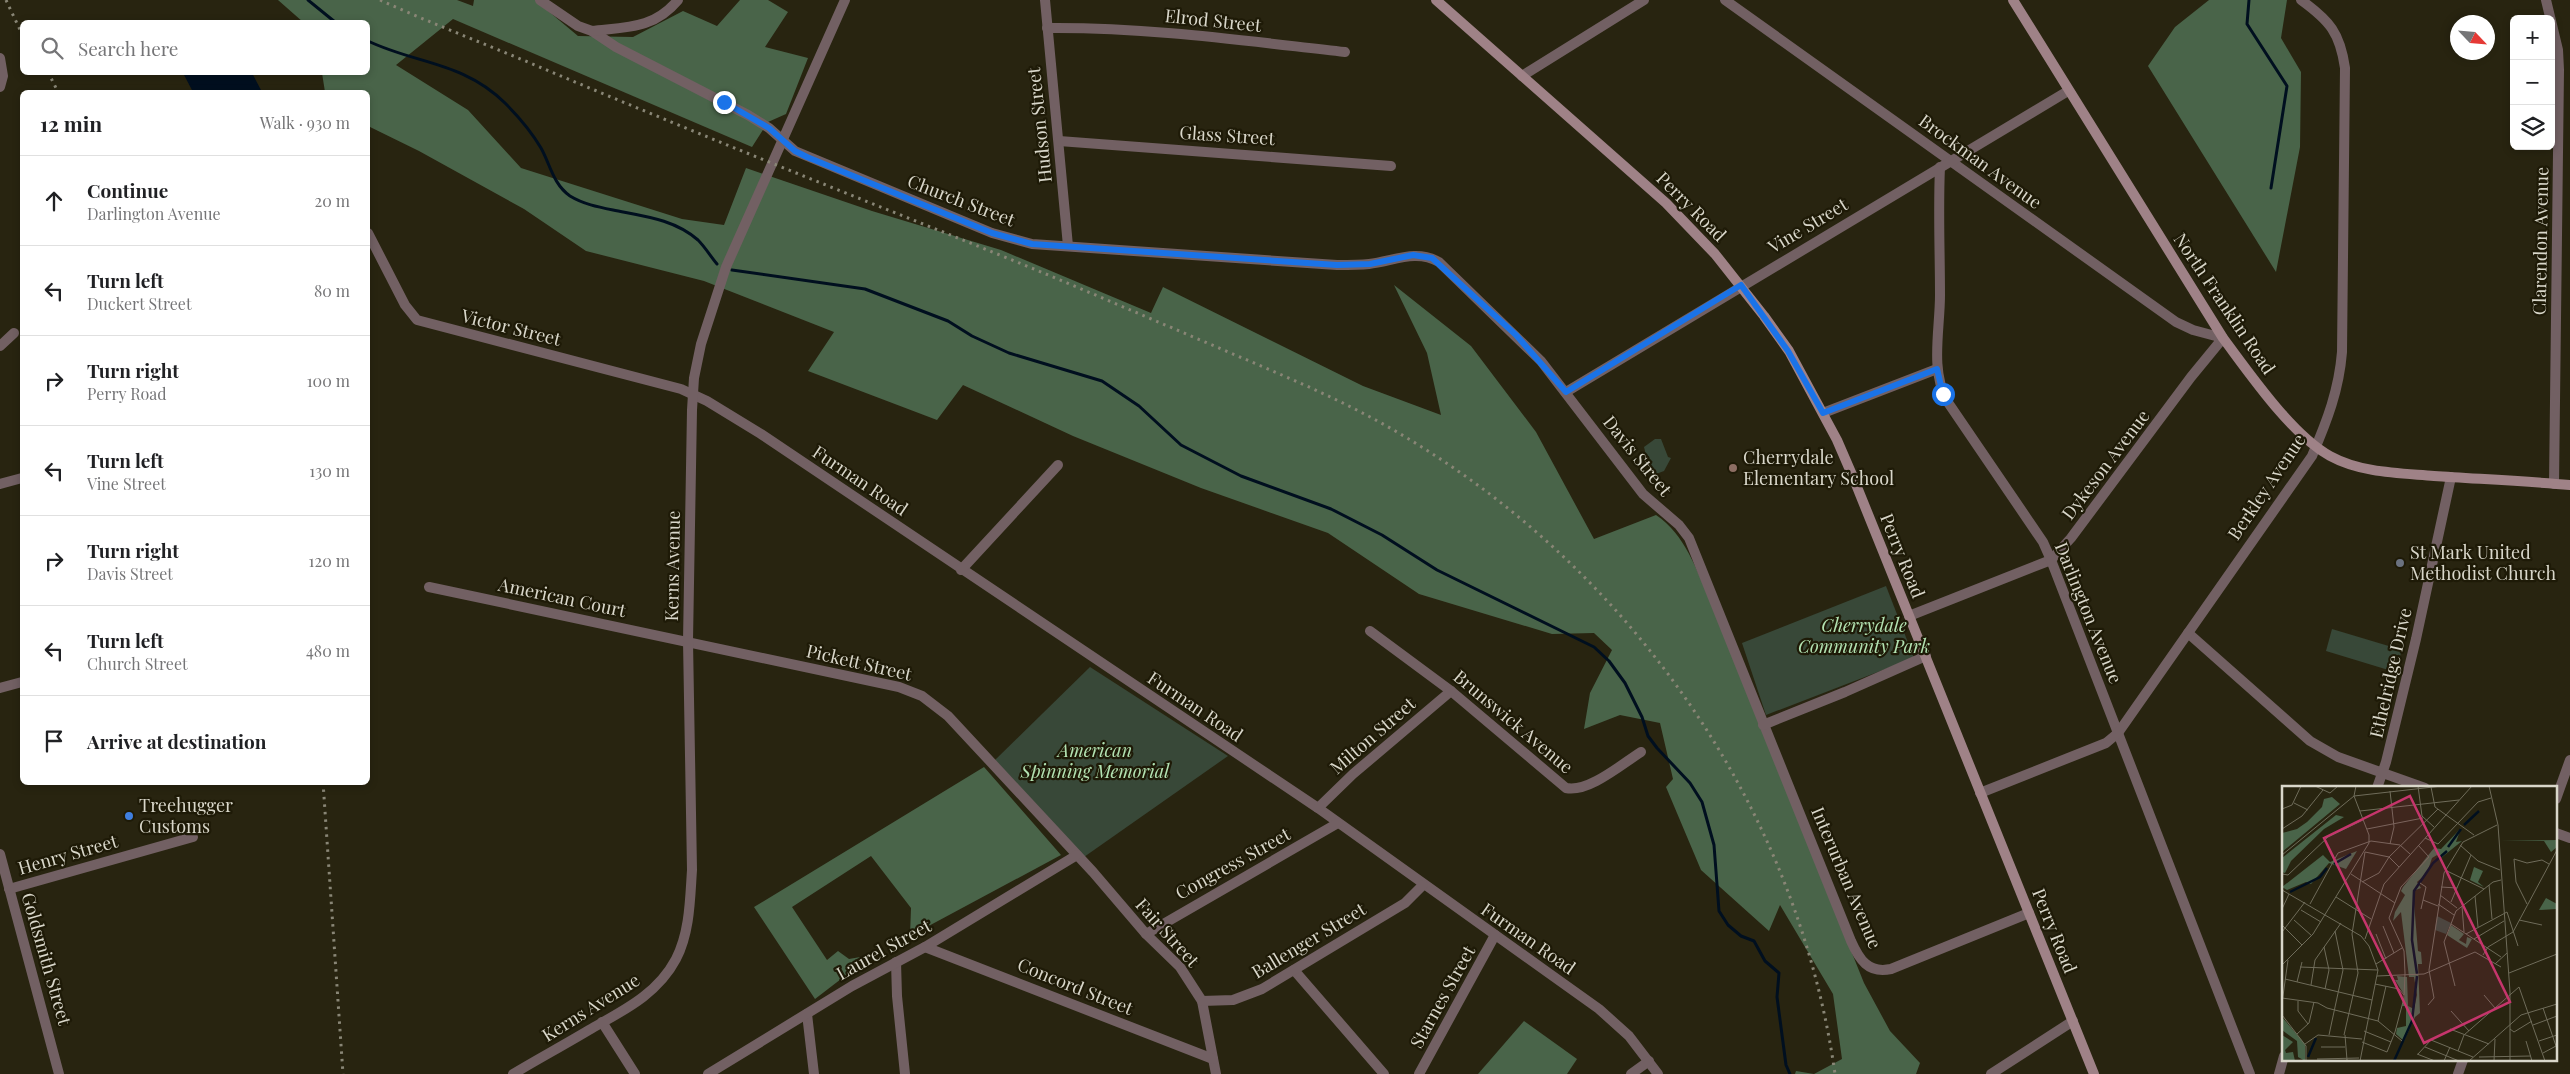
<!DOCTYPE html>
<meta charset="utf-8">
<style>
body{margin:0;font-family:"Playfair Display",serif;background:#f6f6f6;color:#202124}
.controls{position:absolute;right:15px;top:15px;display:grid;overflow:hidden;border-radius:8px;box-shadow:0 2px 8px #0003}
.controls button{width:45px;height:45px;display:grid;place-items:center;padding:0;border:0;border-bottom:1px solid #e0e0e0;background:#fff;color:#202124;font:25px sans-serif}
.compass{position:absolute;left:2450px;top:15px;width:45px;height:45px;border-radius:50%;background:#fff;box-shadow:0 2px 8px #0003;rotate:116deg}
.stop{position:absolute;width:15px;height:15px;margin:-11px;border:4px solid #1a73e8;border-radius:50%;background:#fff}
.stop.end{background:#1a73e8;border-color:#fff;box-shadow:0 1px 5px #0008}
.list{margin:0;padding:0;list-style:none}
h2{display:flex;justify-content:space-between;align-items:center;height:65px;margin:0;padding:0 20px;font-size:21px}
h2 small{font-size:16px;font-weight:400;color:#757577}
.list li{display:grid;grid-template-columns:32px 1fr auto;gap:15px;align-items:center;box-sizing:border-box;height:90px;padding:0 20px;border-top:1px solid #e0e0e0}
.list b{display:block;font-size:19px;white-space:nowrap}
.list p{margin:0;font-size:16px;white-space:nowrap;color:#757577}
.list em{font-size:16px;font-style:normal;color:#757577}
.icon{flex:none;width:28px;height:28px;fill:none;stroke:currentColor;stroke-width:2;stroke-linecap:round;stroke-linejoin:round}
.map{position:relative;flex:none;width:2570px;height:1074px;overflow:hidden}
.search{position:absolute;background:#fff;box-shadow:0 2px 8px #0003;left:20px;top:20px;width:350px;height:55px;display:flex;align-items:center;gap:12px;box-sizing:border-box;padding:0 18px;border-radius:8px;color:#757577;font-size:19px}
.panel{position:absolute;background:#fff;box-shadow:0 2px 8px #0003;left:20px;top:90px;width:350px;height:695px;border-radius:8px}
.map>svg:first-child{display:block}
.green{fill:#384838}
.forest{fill:#496449}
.water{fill:#000f1f}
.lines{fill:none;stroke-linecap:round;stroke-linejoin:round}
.stream{stroke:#000f1f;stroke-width:3}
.street{stroke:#726063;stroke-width:10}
.secondary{stroke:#9f8287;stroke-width:10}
.rail{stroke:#898676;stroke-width:3;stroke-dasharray:2.5 5;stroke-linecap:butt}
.route{stroke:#1a73e8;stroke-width:6}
.education-dot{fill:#8d6e63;stroke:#1e1a07;stroke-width:2}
.worship-dot{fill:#6b7280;stroke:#1e1a07;stroke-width:2}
.shop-dot{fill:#3f7fe0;stroke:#1e1a07;stroke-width:2}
.labels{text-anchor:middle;stroke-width:4.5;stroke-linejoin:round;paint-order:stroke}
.street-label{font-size:18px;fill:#d9d7ca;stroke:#1e1a07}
.poi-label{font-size:18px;fill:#d9d7ca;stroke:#1e1a07;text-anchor:start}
.park-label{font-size:18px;font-style:italic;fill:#b3e3b2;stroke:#1e1a07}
.inset-river{fill:none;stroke:#000f1f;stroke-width:2.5}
.inset-road{fill:none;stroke:#6f6c5a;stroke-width:1}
.view{fill:#c5356c;fill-opacity:0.15;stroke:#c5356c;stroke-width:2.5}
.inset-edge{fill:none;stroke:#d9d7ca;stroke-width:2.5}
</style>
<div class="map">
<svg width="2570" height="1074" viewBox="0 0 2570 1074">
<rect width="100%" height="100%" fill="#282410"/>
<g class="green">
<path d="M1655,439H1661L1668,457L1671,458L1664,471L1656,474C1645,468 1647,457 1644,447Z"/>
<polygon points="1886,586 1914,658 1766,715 1742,643"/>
<polygon points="2332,629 2402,650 2395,672 2326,651"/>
<polygon points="1090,667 1228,756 1084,857 995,760"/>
</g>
<g class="forest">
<path d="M278,0H457L473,6L474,0H535L578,36L633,37L683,11L717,26L740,0H768L788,12L765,47L808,58L786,114L768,122L752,147L453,19L396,65L468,110L521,168L682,219L724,225L746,168L872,211L1001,250L1151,313L1163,287L1363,386L1441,415L1427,353L1394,285L1471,346L1536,432L1594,539L1656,515C1685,534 1697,571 1711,602L1864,983L1890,1031L1920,1063L1916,1074H1795L1796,1071L1814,1074L1842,1059L1833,994L1780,905L1769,931L1701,870L1666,787L1673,779L1660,723L1620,715L1584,729L1590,693L1612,650L1594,633L1552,634L1419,594L1328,533L1201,488L1073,436L963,385L937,420L808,371L834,332L704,281L586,251L524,209L419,151L368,126V92H325L322,73L368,72V22H303Z"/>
<polygon points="2209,0 2287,0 2281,38 2301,72 2300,147 2276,272 2148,66 2175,27"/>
<polygon points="984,767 1061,855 910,936 911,908 871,856 792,907 827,960 838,951 849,959 866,956 858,966 815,999 754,907"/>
<polygon points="1524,1021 1577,1059 1567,1074 1478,1074"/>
</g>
<polygon class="water" points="183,73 252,73 262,92 193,92"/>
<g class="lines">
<g class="stream">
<polyline points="308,0 335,22"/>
<polyline points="2249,0 2247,24 2287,86 2271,188"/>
<path d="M368,41C416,64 464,62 505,103C518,116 531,131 541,148C550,164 553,184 570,196C583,204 598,207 613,210C643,216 674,219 698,240C705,247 711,257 717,264"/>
<polyline points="732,270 865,289 948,321 972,336 1009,353 1102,381 1139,406 1181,445 1241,476 1331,509 1382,535 1437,570 1594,647 1609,661 1625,683 1642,717 1648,736 1657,748 1690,783 1702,802 1714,845 1719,911 1728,925 1741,936 1754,941 1765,961 1779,973 1777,997 1786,1065 1790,1074"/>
</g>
<g class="street">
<path d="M540,0L578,26L592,31L616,47L748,115L769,128L795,151L992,233L1032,244L1337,265C1348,265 1359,265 1369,264C1394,261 1416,249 1439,262L1541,361L1643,494L1679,525L1689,538L1851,941C1859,959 1868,974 1891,969L2029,913"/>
<polyline points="1045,0 1068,246"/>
<polyline points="1725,0 2176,322 2193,330 2223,338 2191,377 2071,538 2051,560 1909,616"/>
<polyline points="2546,0 2558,50 2559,70 2554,484"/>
<path d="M1047,28C1147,27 1246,41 1345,52"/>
<path d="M592,31C627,27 654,29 678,0"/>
<polyline points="0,58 3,76 0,87"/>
<polyline points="1522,76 1644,0"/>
<polyline points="1059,141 1391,166"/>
<path d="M1940,167C1938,210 1940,252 1940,295C1940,330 1930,369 1947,401L2043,542L2051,560L2250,1074"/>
<polyline points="368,233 405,305 417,320 681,389 707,401 761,434 1318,808 1550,974 1599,1009 1629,1036 1658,1074"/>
<polyline points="0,346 14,333"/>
<polyline points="1566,392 2068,91"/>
<polyline points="1823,413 1937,369"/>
<polyline points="0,484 22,478"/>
<polyline points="961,570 1058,465"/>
<polyline points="429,587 899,687 922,696 948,716 1093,872 1146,934 1180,967 1202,1001 1216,1074"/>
<path d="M1370,631L1451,691L1566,788C1588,793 1622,764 1641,752"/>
<polyline points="2188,633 2310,741 2338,757 2425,788"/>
<polyline points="0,688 22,682"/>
<polyline points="1763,725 1845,692 1926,656"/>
<polyline points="2377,788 2386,762 2416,639 2451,477"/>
<path d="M1980,793L2106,743L2118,733L2312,456C2327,421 2339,390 2342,352L2345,68C2340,33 2330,21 2301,0"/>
<polyline points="2556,799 2570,760"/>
<polyline points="1318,808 1353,774 1451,691"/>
<polyline points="2556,833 2570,838"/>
<polyline points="0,854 59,1074"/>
<polyline points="9,889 193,837"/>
<polyline points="1146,934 1338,823"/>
<polyline points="925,947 1213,1059"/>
<polyline points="896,962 897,996 905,1074"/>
<polyline points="1294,970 1384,1074"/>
<polyline points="1202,1001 1233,1000 1262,989 1405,903 1423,885"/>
<polyline points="807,1014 814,1074"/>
<polyline points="602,1022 635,1074"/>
<path d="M513,1074C538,1059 564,1045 589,1030C622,1011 657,995 676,959C690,932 690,899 692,870L688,641L692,410L694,378L701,344L726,267L845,0"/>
<polyline points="708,1074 852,986 925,947 1077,855"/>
<polyline points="1419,1074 1495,935"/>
<polyline points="1631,1074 1649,1061"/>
<polyline points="1991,1074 2073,1021"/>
<polyline points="2279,1074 2284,1056"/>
<polyline points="2458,1074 2463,1060"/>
</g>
<g class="secondary">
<polyline points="1436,0 1666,203 1715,254 1764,316 1789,351 1837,440 1853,477 2094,1074"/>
<path d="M2013,0L2223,338C2250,374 2291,434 2330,456C2361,473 2399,473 2434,476C2479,479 2525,481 2570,485"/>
</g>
<g class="rail">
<polyline points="6,0 22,34"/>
<path d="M380,0C435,25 493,47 549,71C625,103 702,135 779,166C877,206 975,244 1072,285C1128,309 1184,333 1240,357C1299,382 1357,407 1412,441C1637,578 1798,812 1835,1074"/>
<polyline points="48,72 58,92"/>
<polyline points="323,782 343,1074"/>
</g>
</g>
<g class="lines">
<polyline class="route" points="724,102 769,128 795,151 807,157 992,233 1032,244 1337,265 1370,264 1413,255 1432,258 1516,335 1566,392 1741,285 1788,351 1823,413 1937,369 1943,394"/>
</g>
<circle class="education-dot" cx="1733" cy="468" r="5"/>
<circle class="worship-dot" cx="2400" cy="563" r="5"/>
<circle class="shop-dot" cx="129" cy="816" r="5"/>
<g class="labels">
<g class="street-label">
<text transform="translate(1213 21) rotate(6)" y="6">Elrod Street</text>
<text transform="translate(1040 125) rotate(-96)" y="6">Hudson Street</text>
<text transform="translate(1227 136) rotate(4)" y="6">Glass Street</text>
<text transform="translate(1980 162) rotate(36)" y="6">Brockman Avenue</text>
<text transform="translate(961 201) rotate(21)" y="6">Church Street</text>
<text transform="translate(1691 207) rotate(45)" y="6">Perry Road</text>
<text transform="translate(1808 226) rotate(-31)" y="6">Vine Street</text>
<text transform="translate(2541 241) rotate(-89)" y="6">Clarendon Avenue</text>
<text transform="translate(2224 304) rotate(56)" y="6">North Franklin Road</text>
<text transform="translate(511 328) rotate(14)" y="6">Victor Street</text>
<text transform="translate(1637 456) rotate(51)" y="6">Davis Street</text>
<text transform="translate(2106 465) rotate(-53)" y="6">Dykeson Avenue</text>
<text transform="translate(860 481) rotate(34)" y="6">Furman Road</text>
<text transform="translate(2267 487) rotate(-56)" y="6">Berkley Avenue</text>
<text transform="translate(1902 556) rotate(68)" y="6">Perry Road</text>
<text transform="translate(673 566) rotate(-89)" y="6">Kerns Avenue</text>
<text transform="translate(562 598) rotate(12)" y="6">American Court</text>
<text transform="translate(2088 613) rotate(68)" y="6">Darlington Avenue</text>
<text transform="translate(859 663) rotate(13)" y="6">Pickett Street</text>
<text transform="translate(2391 673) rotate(-77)" y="6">Ethelridge Drive</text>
<text transform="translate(1195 707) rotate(34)" y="6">Furman Road</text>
<text transform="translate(1513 722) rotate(40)" y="6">Brunswick Avenue</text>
<text transform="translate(1373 736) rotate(-41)" y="6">Milton Street</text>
<text transform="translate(68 855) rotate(-16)" y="6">Henry Street</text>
<text transform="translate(1233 864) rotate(-29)" y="6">Congress Street</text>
<text transform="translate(1846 878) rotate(67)" y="6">Interurban Avenue</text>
<text transform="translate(2054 931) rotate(68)" y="6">Perry Road</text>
<text transform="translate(1167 933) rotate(48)" y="6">Fair Street</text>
<text transform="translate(1528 939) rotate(35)" y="6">Furman Road</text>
<text transform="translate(1309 941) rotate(-31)" y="6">Ballenger Street</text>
<text transform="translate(884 950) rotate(-29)" y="6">Laurel Street</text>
<text transform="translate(46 959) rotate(74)" y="6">Goldsmith Street</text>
<text transform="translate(1075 987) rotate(22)" y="6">Concord Street</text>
<text transform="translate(1443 997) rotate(-61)" y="6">Starnes Street</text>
<text transform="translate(591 1008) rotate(-32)" y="6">Kerns Avenue</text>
</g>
<g class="poi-label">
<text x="1743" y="464">Cherrydale<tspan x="1743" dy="21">Elementary School</tspan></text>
<text x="2410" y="559">St Mark United<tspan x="2410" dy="21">Methodist Church</tspan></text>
<text x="139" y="812">Treehugger<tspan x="139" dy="21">Customs</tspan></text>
</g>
<g class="park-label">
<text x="1864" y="632">Cherrydale<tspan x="1864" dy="21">Community Park</tspan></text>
<text x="1095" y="757">American<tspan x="1095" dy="21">Spinning Memorial</tspan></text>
</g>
</g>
<g transform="translate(2282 786)">
<rect width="275" height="275" fill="#282410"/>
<path d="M155,130L169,137L164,148L153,144Z" fill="#384838"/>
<path d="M50,11L58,18L0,66V47L15,43L25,36L40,21L42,13ZM54,29L62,31L42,43L9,75L3,87L0,86V72ZM179,42L174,56L180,55L159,72L155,69L150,72L145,87L135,96L139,102L131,105L136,165L139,166L140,178H136L138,227L133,231L122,255L114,248L115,242L124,240V220H120L123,210L113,194H116L115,190L125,191L126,220L132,223L135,209L132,191H127L119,126L111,135L113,126L123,109L119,105L121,101L152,62L159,63ZM275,54V61L269,66L262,55H219ZM75,65L64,83L47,77L29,98L24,96L5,104L0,101L41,69L48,76ZM192,81L201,85L196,96L202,101L188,94ZM264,112L275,118V123L257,124ZM169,139L182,148L177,154L184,158L185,151L190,153L185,162L165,149ZM0,231L23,258V275L16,271L15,255L0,244ZM0,249L11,256L3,264L4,267L11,266L13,275L0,274Z" fill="#496449"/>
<path class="inset-river" d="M182,39L197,25M166,61L179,43M52,78L69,68M8,106L38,91L45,82M135,188L130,154L132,105L151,77L165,65M26,271L34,252M112,275L130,235L135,190"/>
<path class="inset-road" d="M33,0L48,7L56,0M136,0L140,30L152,41M207,0L216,39L228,206V275M149,1L153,21L192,49M12,17L26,24M0,23L10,19L19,0M78,25L177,14M0,43L20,30L41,4M85,43L141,32M143,52L156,58L196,16L209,12M108,58L112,41L108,5M178,59L196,75L218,84M0,69L72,10L160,0M163,84L202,103M0,88L6,89L46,51L81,34M69,88L113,117M80,96L97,87L107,71L156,23M138,97L144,101L139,123M207,99L210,133M159,101L175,102M0,104L79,150L87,160L96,184L78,275M158,109L175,122M193,110L196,141M54,111L89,133M141,114L156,120M169,116L189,69M28,118L56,67L89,55L118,59L128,68M156,118L172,129M245,118L234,96L232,73L245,77L260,74L267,78M180,120L182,146M0,123L7,108M19,124L39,136M12,134L30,150M237,134L260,139M169,138L219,171M0,139L20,159M101,140L112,167M0,146L23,116M94,148L104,173M184,148L225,126L236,160M83,153L102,98L190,0M192,153L222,135M42,161L47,184L43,203M201,169L206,161L231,146L275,64M94,178L120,162M213,178L225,167M0,179L31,148L87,57V49L72,10L74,0M18,181L96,184M227,187L275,168M95,190L142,188L193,166L219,181M3,193L90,214M15,196L20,176M93,198L117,203L122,209M29,199L33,174L59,137M173,200L162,156L174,125L211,96L219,94M202,209L213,222M0,212L36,217L45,222L96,235L120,255M16,215V225L26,238M0,217L6,174M146,219L152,212L147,184L162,87L181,56L215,39M169,225L187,245M0,229L24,260V275M96,235L104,200M251,239L275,230M168,243L207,258M228,243L232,246L250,235M82,245L109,256M15,248L27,237L32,216M47,249L61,184L53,145M62,249L76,187L70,148L83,66L107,71L117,81M63,249L65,274M244,255L250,275M257,255L275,249M80,256L105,266L113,246L122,212L123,187L122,165L107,132L119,101L147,71L136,59M23,258L36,249L80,253M39,261H63M143,261L177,275M176,265L182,249L237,201L263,275M261,267L274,260L261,222M135,268L153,275M136,268L149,254L191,271M197,271L249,270M35,273L77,272M162,275L168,261M187,275L239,229L275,218M212,275L213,253"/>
<path class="view" d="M128,10L228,216L142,257L42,52Z"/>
<rect width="275" height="275" class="inset-edge"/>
</g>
</svg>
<div class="controls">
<button>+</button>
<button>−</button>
<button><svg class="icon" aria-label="layers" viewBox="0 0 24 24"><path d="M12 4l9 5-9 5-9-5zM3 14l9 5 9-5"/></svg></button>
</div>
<svg class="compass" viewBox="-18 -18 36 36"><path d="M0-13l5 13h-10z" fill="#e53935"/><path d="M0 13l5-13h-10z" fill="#757577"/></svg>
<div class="stop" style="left:1943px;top:394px"></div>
<div class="stop end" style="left:724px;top:102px"></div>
<div class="search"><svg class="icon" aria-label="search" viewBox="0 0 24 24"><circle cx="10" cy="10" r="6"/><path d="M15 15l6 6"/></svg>Search here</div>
<section class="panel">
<h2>12 min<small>Walk · 930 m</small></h2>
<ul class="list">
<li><svg class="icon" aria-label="ahead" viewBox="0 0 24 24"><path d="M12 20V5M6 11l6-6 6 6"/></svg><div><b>Continue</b><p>Darlington Avenue</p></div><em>20 m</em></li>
<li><svg class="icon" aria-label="left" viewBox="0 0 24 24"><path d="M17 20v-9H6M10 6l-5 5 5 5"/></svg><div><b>Turn left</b><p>Duckert Street</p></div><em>80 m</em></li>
<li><svg class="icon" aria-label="right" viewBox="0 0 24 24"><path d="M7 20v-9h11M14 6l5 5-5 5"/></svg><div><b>Turn right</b><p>Perry Road</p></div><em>100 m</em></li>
<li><svg class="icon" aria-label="left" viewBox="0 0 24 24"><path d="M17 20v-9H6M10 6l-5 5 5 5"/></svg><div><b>Turn left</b><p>Vine Street</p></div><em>130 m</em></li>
<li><svg class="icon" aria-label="right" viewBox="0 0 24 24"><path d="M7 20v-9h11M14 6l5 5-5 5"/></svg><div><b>Turn right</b><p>Davis Street</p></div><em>120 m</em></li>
<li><svg class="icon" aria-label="left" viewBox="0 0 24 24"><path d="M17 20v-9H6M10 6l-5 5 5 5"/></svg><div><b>Turn left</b><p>Church Street</p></div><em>480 m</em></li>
<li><svg class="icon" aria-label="arrive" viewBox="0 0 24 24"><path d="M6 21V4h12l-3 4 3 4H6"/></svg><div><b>Arrive at destination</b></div></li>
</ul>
</section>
</div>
